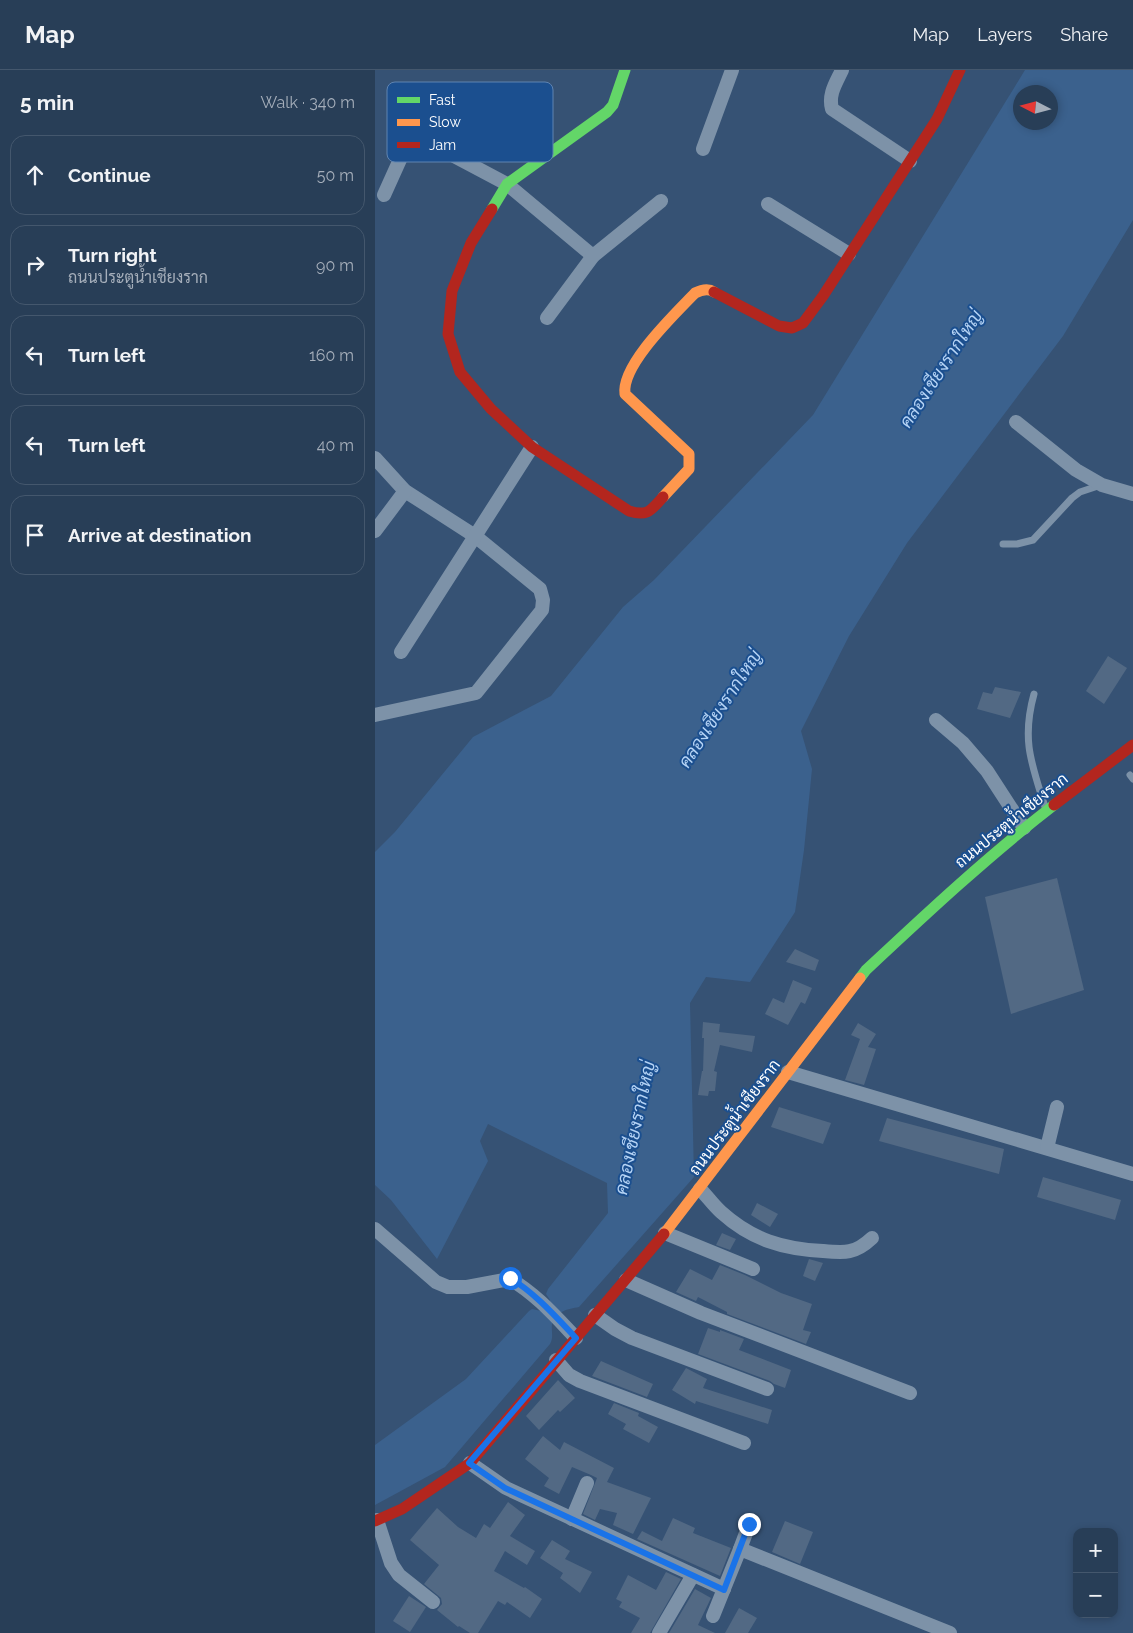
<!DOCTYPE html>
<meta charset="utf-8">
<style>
body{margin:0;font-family:Raleway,Sarabun,sans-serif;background:#30455d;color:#f1f3f6}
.controls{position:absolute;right:15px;bottom:15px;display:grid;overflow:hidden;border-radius:10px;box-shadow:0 2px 8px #0003}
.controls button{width:45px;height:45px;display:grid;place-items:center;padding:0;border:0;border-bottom:1px solid #44576d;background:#283e57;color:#f1f3f6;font:25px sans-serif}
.compass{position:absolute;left:638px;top:15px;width:45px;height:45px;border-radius:50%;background:#283e57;box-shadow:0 2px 8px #0003;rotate:276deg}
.stop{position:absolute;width:15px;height:15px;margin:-11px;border:4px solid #1a73e8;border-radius:50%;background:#fff}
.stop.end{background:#1a73e8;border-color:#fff;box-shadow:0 1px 5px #0008}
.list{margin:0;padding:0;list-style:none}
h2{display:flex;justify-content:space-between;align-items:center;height:65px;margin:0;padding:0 20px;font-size:21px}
h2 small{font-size:16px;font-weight:400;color:#a5aeba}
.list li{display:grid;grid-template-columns:32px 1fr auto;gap:15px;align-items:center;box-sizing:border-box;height:80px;margin:0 10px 10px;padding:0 10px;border:1px solid #44576d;border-radius:15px}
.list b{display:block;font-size:19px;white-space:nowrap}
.list p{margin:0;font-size:16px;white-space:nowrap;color:#a5aeba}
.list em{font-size:16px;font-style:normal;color:#a5aeba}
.icon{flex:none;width:28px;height:28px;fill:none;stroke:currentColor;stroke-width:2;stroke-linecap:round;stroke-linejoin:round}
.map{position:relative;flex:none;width:758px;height:1563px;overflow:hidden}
header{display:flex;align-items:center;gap:30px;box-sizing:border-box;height:70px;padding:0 25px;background:#283e57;border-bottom:1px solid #44576d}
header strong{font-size:24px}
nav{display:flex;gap:28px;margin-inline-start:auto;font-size:18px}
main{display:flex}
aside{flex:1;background:#283e57}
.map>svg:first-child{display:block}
.water{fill:#3b618d;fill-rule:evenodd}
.building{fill:#526984}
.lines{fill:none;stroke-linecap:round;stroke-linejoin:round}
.lane{stroke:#7d92a8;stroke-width:7}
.street{stroke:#7d92a8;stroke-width:14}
.fast{stroke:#63d668;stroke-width:11}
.slow{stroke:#ff974d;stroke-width:11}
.jam{stroke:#b3261e;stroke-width:11}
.route{stroke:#1a73e8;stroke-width:6}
.labels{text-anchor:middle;stroke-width:4;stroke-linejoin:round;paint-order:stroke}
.street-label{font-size:16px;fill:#fff;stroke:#1b4f8f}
.water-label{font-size:18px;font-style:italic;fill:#b5d3f5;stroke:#1b4f8f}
.key{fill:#1b4f8f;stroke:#5f84b1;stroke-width:1}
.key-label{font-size:14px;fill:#fff}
</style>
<header>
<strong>Map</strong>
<nav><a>Map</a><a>Layers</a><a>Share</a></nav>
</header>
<main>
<aside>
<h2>5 min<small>Walk · 340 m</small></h2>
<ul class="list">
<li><svg class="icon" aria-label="ahead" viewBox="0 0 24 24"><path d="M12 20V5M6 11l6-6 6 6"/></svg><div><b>Continue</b></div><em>50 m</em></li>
<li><svg class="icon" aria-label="right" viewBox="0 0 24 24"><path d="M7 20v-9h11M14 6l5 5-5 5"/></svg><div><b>Turn right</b><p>ถนนประตูน้ำเชียงราก</p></div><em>90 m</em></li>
<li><svg class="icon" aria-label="left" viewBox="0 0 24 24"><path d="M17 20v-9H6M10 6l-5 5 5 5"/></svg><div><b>Turn left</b></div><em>160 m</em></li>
<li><svg class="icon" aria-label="left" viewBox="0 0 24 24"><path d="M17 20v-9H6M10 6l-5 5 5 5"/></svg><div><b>Turn left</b></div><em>40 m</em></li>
<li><svg class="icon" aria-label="arrive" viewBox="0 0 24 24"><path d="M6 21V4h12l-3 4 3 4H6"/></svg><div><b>Arrive at destination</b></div></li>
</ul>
</aside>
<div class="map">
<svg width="758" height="1563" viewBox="0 0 758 1563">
<rect width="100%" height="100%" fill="#365274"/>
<path class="water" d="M650,0H758V150L688,266L532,473L474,566L426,661L437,699L429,780L420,842L375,912L331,907L315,933L319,1107L204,1237C193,1239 181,1241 177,1254C176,1261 179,1267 175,1274L70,1397L0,1435V1375L91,1309L154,1241L157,1239L166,1241L175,1230L171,1224L173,1219L233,1143L232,1113L113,1054L105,1071L113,1091L62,1189L16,1130L0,1115V782L20,762L98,667L176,626L248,537L279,510L438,345ZM646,22H676V52H646Z"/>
<g class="building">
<polygon points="733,586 752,598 729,634 711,621"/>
<polygon points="620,617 646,622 635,648 602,639 608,622 617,624"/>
<polygon points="682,808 709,920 636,944 610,827"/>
<polygon points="420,879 444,890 440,901 411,892"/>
<polygon points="418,910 437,918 430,934 426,932 413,955 390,944 398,928 409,933"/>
<polygon points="328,952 345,954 344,962 380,966 377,982 345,975 339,1001 342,1002 340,1021 334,1021 333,1026 323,1025 327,1001 328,1001 329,968 327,968"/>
<polygon points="483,953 501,964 493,977 501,979 489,1015 470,1010 485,969 476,965"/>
<polygon points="404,1037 456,1053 448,1074 396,1057"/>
<polygon points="512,1048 629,1079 624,1104 504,1071"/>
<polygon points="668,1107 746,1130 740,1150 662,1127"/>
<polygon points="382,1133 403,1144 395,1157 376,1145"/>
<polygon points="347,1163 361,1169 355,1180 341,1175"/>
<polygon points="434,1189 448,1193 440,1211 428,1206"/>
<polygon points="345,1195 370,1205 406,1223 437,1234 428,1260 436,1262 431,1274 352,1244 352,1242 323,1227 321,1231 301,1222 315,1199 337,1210"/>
<polygon points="333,1258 345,1262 345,1260 369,1269 364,1280 416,1300 410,1318 399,1314 395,1311 323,1284"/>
<polygon points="226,1291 278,1314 272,1327 217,1306"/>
<polygon points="311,1298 332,1309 328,1318 397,1340 393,1354 321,1331 320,1334 297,1320"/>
<polygon points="183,1310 200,1328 185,1342 183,1340 164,1360 151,1346"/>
<polygon points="239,1333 264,1343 263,1346 283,1357 274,1373 248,1359 251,1354 233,1344"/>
<polygon points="168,1366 185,1380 189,1372 239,1398 232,1412 276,1428 258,1464 238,1455 242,1443 225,1439 220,1450 208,1444 222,1408 216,1405 197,1397 184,1424 169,1416 174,1408 150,1389"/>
<polygon points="133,1432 150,1445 135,1466 160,1481 152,1495 130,1481 119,1501 149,1518 150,1517 167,1529 155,1548 132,1532 130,1535 123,1531 103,1563 95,1563 84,1556 83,1557 62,1540 67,1534 66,1528 49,1514 64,1495 35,1470 62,1438 83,1457 101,1468 109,1454 115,1458"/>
<polygon points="298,1448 320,1458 318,1463 356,1478 345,1506 262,1469 267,1461 287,1471"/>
<polygon points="410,1451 438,1462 425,1494 397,1482"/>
<polygon points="177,1470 195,1481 190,1489 217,1502 205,1523 185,1508 188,1503 165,1488"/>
<polygon points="291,1502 306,1509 275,1563 256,1563 265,1548 244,1537 247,1532 241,1529 253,1505 281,1520"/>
<polygon points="320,1519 336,1528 323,1555 340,1563 294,1563"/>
<polygon points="34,1526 51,1537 35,1562 18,1551"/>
<polygon points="364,1538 382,1548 373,1563 350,1563"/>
</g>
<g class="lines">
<g class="lane">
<polyline points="628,474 642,474 658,470 697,428 705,422 726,415"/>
<path d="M659,624C646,671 657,695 671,740"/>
<polyline points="755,705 758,709"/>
</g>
<g class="street">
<path d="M467,0C461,13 453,24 457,39L535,91"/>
<polyline points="328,79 357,0"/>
<polyline points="9,125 32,74 40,69 49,70 132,114 218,186"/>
<polyline points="393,134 474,184"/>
<polyline points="172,248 218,186 286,131"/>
<polyline points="641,352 701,400 727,415 758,424"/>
<polyline points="0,388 30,421 100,466 165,519 168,530 167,540 101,623 0,645"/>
<polyline points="0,461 30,421"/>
<polyline points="26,582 157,377"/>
<polyline points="561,650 588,673 612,701 649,758"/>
<polyline points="413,1002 758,1104"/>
<polyline points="672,1078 682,1037"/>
<path d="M325,1119C332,1126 338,1135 346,1142C377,1170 408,1179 448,1181C470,1183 480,1184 497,1168"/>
<path d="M0,1159L61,1212L73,1217H92L135,1209C160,1223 181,1247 201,1268"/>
<polyline points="290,1163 378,1199"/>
<polyline points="251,1210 326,1243 535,1323"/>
<polyline points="220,1245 240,1259 257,1268 392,1319"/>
<polyline points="181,1290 194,1305 205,1311 369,1373"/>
<polyline points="95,1393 131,1418 349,1519"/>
<polyline points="197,1449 212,1413"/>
<polyline points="2,1450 16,1493 24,1505 58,1532"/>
<polyline points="365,1479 374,1455"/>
<polyline points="338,1546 365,1479 575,1563"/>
<polyline points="284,1563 318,1505"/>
</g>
<g class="fast">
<polyline points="117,139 132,114 232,42 238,35 250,0"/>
<path d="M485,908L491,900C552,843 613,786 679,735"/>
</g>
<g class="slow">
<path d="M288,427L314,399V384L250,324C246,295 300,244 320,223C326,220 333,218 339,222"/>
<polyline points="289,1164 485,908"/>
</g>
<g class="jam">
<path d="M117,139L96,173L77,221L73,264L85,302L116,339L157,377L254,441C273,447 276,440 288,427"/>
<polyline points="339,222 404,256 417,258 428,253 448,226 562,49 585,0"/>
<polyline points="679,735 758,675"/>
<polyline points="0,1451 27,1439 95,1393 289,1164"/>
</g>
</g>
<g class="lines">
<path class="route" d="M135,1208C160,1223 181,1247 201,1268L94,1393L130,1418L349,1520L374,1454"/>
</g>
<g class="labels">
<g class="street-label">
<text transform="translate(636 750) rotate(-39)" y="6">ถนนประตูน้ำเชียงราก</text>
<text transform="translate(359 1047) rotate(-53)" y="6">ถนนประตูน้ำเชียงราก</text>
</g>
<g class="water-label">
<text transform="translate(566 299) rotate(-57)" y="6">คลองเชียงรากใหญ่</text>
<text transform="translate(345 639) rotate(-57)" y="6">คลองเชียงรากใหญ่</text>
<text transform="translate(260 1058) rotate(-78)" y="6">คลองเชียงรากใหญ่</text>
</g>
</g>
<rect x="12" y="12" width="166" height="80" rx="8" class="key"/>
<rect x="22" y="27" width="23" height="6" fill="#63d668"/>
<rect x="22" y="49" width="23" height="7" fill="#ff974d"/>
<rect x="22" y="72" width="23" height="6" fill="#b3261e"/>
<g class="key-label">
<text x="54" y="35">Fast</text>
<text x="54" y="57">Slow</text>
<text x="54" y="80">Jam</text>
</g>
</svg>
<div class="controls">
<button>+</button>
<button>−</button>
</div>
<svg class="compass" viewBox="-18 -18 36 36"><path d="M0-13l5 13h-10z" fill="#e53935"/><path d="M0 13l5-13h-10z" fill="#a5aeba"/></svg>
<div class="stop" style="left:135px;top:1208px"></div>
<div class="stop end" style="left:374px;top:1454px"></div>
</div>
</main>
